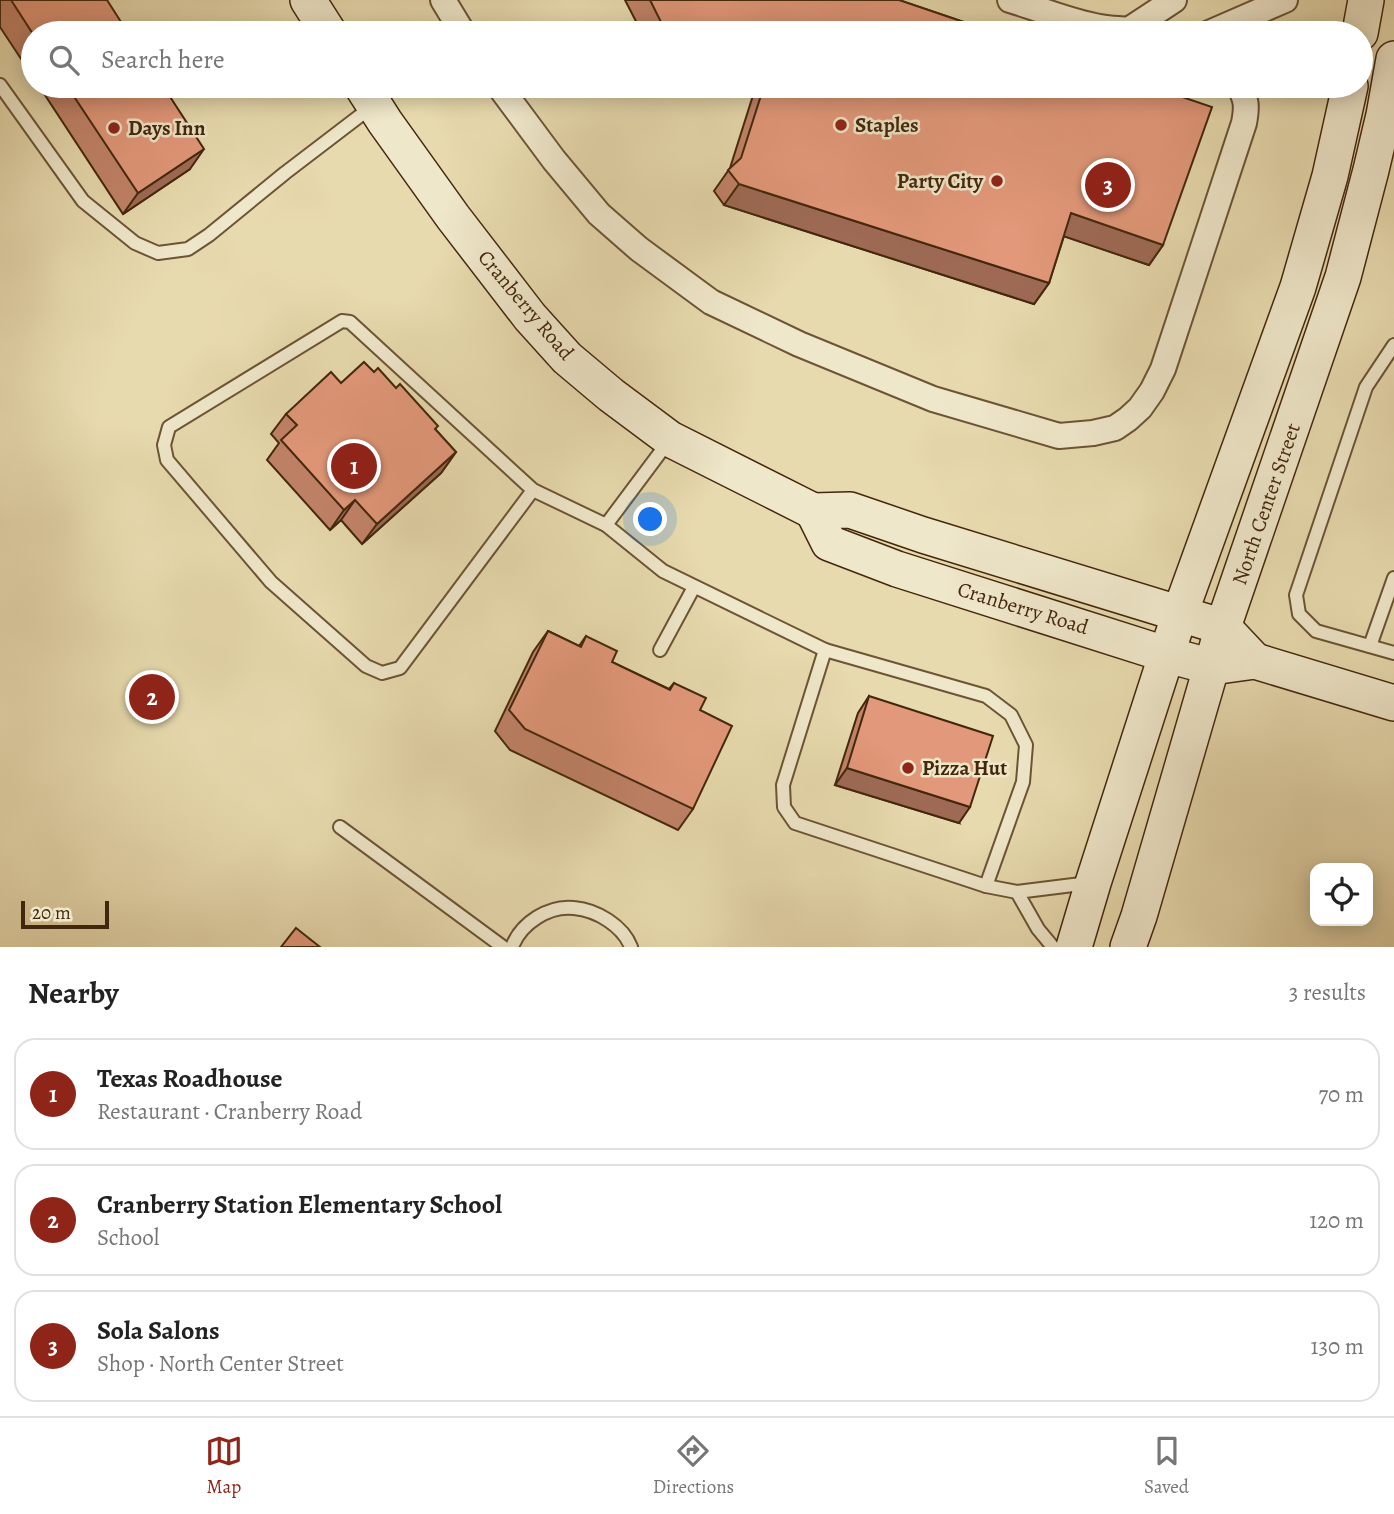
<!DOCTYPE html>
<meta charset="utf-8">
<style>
body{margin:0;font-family:Alegreya,serif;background:#f2f2f2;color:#222}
.controls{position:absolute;right:21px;bottom:21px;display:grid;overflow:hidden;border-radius:14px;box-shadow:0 4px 18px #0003}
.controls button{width:63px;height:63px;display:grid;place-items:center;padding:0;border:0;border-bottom:2px solid #e0e0e0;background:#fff;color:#222;font:35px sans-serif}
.scale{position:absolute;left:21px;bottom:18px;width:88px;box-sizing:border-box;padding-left:7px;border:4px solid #43270c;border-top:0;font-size:19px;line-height:24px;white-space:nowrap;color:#43270c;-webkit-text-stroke:5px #efe7ca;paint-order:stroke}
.you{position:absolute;left:651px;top:520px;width:24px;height:24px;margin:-18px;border:5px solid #fff;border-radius:50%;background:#1a73e8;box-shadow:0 0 0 10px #1a73e833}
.badge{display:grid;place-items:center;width:46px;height:46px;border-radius:50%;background:#8f2418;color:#fff;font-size:23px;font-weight:700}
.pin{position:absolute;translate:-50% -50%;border:4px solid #fff;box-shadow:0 2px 7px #0006}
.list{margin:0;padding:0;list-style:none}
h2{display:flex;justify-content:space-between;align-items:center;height:91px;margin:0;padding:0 28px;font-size:30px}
h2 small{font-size:23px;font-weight:400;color:#767676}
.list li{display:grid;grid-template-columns:46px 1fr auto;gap:21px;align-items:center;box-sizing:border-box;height:112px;margin:0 14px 14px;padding:0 14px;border:2px solid #e0e0e0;border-radius:21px}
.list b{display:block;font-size:26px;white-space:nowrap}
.list p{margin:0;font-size:23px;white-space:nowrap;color:#767676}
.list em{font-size:23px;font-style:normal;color:#767676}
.icon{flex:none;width:38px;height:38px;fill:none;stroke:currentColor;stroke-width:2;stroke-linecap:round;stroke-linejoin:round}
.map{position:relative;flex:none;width:1394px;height:947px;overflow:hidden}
.search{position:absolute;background:#fff;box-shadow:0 4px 18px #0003;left:21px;right:21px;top:21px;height:77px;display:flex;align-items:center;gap:18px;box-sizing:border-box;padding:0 24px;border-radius:38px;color:#767676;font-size:26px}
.sheet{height:469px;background:#fff}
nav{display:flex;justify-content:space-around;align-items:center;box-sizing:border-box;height:98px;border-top:2px solid #e0e0e0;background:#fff;font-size:19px;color:#767676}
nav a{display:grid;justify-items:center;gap:4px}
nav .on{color:#8f2418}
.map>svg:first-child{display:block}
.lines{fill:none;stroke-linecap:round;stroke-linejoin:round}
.lane-casing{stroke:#6c5434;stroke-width:16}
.street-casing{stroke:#6c5434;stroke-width:28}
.secondary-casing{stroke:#43270c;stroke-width:38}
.lane{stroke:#efe7ca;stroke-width:12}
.street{stroke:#efe7ca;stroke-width:24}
.secondary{stroke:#efe7ca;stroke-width:35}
.wall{fill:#c28369;stroke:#43270c;stroke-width:2}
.shaded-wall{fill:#9e6a55;stroke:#43270c;stroke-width:2}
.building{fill:#e2987a;stroke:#43270c;stroke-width:2}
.poi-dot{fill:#8f2418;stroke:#efe7ca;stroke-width:2.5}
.labels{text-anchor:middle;stroke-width:5;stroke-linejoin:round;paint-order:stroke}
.poi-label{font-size:21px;font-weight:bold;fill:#43270c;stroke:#efe7ca;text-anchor:start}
.street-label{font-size:21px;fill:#43270c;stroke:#efe7ca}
</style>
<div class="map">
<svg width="1394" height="947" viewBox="0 0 1394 947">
<rect width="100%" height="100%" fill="#e7daae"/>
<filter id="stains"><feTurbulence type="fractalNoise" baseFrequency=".00286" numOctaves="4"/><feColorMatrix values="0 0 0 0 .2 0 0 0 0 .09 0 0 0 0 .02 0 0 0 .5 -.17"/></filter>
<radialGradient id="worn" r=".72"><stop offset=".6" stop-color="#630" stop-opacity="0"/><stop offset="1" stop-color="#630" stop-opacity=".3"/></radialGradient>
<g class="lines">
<g class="lane-casing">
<g id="lane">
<polyline points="0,85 83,201 135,243 158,253 188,249 209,235 285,173 374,105"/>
<polyline points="1394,345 1366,387 1296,595 1299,614 1316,631 1394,653"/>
<polyline points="533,490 400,668 382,673 366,666 271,582 167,460 164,445 169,427 342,321 350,322 533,490 606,525 663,571 825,650 783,785 784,807 795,823 986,886 1017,892"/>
<polyline points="606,525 668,442"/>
<polyline points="1370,646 1394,578"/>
<polyline points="660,650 694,587"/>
<polyline points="825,650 986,696 1011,715 1026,745 1023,782 986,886"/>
<polyline points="340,827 503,947"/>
<path d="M512,947C521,923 549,905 574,908C597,910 623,926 631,947"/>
<polyline points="1053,947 1038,929 1017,892 1089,883"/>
</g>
</g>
<g class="street-casing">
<g id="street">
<polyline points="443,0 463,33"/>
<path d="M1010,0C1040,9 1070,22 1100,27C1115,30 1129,28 1143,33"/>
<polyline points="1130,29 1174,0"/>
<polyline points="1209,33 1285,0"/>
<path d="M499,86L554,160L599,214L639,249L711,302L799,344L933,399L1059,436L1093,433L1115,428L1128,419L1140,408L1152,391L1163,369L1244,123C1247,107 1247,100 1239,86"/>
</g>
</g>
<g class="secondary-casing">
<g id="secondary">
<polyline points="308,0 329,33"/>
<polyline points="1360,33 1366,0"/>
<polyline points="362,86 385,122 453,217 530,317 567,358 611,395 670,439 813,511 850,510 923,535 1223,627 1255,661"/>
<polyline points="813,511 829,543 897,569 1168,655 1212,667 1255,661 1394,703"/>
<polyline points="1074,947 1093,883 1180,613 1298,287 1330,176 1350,86"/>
<polyline points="1128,947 1139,916 1223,627 1343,277 1371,170 1384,115 1394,59"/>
</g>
</g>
<use href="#lane" class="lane"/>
<use href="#street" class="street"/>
<use href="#secondary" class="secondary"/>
</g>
<g class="wall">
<polygon points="0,0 107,0 33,33 33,77 0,27"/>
<polygon points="625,0 899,0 996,33 642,33"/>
<polygon points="39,86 163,86 190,169 123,214"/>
<polygon points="747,86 1150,86 1163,245 1149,265 1064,236 1049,283 1034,304 724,205 714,191 730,168 755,89"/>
<polygon points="374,372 436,430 456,452 441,473 362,544 341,520 330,530 267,460 279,443 271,434 286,414 341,383"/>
<polygon points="548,631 579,646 586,636 612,662 669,689 674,683 700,710 693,809 678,830 510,750 495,731 533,652"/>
<polygon points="869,696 959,823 835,785 858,713"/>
</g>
<g class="shaded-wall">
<polygon points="665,30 675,33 662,33"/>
<polygon points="204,149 190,169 123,214 138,193"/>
<polygon points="739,184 1049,283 1034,304 724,205"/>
<polygon points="1071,213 1163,245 1149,265 1057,234"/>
<polygon points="456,452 441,473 362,544 377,524"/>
<polygon points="355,500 341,520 330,530 344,510"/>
<polygon points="847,768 970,807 959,823 835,785"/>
</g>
<g class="building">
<polygon points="11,0 107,0 128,33 33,33 33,34"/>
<polygon points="650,0 899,0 996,33 675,33 665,30"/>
<polygon points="67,86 163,86 204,149 138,193"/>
<polygon points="764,86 1150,86 1212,107 1163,245 1071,213 1049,283 739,184 728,170 741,158"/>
<polygon points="364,362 374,372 378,368 396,388 400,384 438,426 435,429 456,452 377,524 355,500 344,510 281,440 297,425 286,414 331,372 341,383"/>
<polygon points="548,631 581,647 586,636 617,651 612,662 670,690 674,683 706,698 700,710 732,726 693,809 525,729 509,710"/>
<polygon points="869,696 993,736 970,807 847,768"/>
<polygon points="296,928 320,947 281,947"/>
</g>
<g class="poi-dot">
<circle cx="841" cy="125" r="7"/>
<circle cx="114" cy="128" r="7"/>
<circle cx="997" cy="181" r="7"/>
<circle cx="908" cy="768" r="7"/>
</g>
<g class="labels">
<g class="poi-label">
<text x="855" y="132">Staples</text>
<text x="128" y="135">Days Inn</text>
<text x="983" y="188" text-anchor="end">Party City</text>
<text x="922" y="775">Pizza Hut</text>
</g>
<g class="street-label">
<text transform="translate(526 305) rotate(50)" y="7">Cranberry Road</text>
<text transform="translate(1266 504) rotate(-71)" y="7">North Center Street</text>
<text transform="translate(1023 608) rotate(17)" y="7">Cranberry Road</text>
</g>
</g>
<rect width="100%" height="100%" filter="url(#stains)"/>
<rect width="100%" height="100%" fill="url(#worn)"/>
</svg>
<div class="controls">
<button><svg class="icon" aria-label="locate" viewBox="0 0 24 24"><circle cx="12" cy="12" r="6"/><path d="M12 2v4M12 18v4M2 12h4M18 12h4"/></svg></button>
</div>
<div class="scale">20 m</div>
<div class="you"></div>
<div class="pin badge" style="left:354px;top:466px">1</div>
<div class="pin badge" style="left:152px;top:697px">2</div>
<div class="pin badge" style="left:1108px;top:185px">3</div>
<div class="search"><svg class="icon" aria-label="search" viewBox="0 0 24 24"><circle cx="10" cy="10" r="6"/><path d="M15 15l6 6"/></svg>Search here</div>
</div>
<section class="sheet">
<h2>Nearby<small>3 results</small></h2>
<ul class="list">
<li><span class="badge">1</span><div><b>Texas Roadhouse</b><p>Restaurant · Cranberry Road</p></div><em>70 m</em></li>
<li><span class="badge">2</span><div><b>Cranberry Station Elementary School</b><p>School</p></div><em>120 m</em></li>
<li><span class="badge">3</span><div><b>Sola Salons</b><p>Shop · North Center Street</p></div><em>130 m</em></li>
</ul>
</section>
<nav>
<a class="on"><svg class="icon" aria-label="map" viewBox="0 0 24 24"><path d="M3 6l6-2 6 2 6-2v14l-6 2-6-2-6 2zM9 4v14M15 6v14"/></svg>Map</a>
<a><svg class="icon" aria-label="directions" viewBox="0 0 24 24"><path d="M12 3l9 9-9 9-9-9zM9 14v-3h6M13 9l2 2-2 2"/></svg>Directions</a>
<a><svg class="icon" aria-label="saved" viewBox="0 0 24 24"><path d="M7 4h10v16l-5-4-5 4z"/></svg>Saved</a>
</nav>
